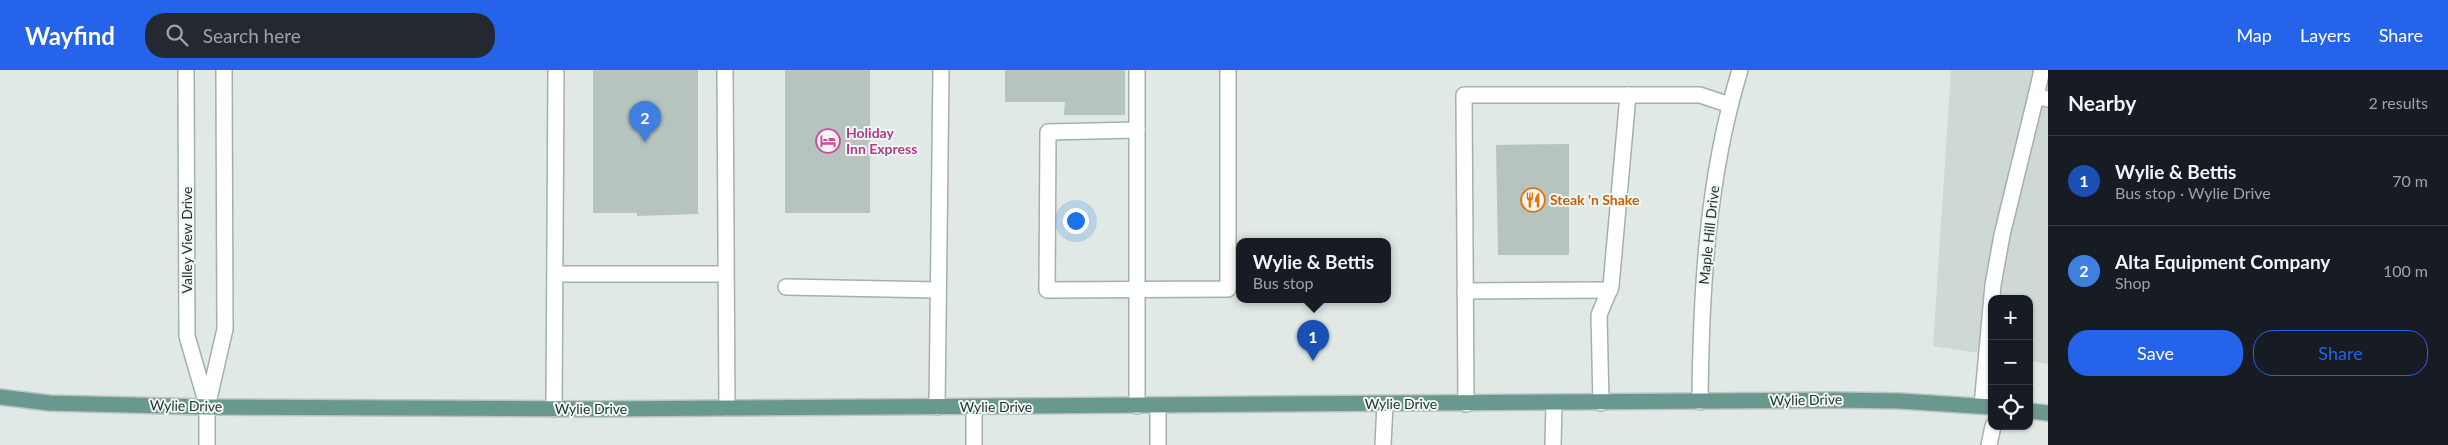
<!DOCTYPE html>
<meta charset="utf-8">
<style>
body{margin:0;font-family:Lato,sans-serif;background:#242831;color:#f1f3f6}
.controls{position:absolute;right:15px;bottom:15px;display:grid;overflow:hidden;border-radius:10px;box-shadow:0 1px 4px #0004}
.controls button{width:45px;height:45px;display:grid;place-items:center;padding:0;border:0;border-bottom:1px solid #363941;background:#171b24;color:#f1f3f6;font:25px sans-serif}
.you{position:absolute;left:1075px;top:150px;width:18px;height:18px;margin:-12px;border:4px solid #fff;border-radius:50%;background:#1a73e8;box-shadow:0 0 0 8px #1a73e833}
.badge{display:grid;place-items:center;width:32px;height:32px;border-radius:50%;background:#2563eb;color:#fff;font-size:16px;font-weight:700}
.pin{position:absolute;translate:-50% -41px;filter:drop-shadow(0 1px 2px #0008)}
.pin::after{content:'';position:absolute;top:26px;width:18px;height:15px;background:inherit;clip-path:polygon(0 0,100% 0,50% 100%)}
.popup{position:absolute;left:1236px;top:168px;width:155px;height:65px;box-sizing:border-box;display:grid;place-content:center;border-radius:10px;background:#171b24;filter:drop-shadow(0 1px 4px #0005);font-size:16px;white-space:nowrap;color:#9ea1a6}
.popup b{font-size:19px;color:#f1f3f6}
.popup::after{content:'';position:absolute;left:50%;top:100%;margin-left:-10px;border:10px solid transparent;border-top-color:#171b24}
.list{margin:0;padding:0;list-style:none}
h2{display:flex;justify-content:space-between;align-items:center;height:65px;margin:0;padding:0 20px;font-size:21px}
h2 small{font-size:16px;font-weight:400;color:#9ea1a6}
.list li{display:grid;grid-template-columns:32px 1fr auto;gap:15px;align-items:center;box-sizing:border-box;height:90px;padding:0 20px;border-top:1px solid #363941}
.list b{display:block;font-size:19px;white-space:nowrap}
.list p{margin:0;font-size:16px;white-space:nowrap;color:#9ea1a6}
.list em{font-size:16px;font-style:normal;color:#9ea1a6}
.actions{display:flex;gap:10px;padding:15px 20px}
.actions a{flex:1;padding:11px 0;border:1px solid #2563eb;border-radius:20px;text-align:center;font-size:18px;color:#2563eb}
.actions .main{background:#2563eb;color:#fff}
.icon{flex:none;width:28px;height:28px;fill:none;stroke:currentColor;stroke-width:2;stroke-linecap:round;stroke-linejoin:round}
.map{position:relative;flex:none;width:2048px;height:375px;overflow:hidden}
header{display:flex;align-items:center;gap:30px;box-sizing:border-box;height:70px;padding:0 25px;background:#2563eb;color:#fff}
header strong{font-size:24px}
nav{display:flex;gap:28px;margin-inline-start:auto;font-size:18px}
.search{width:350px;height:45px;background:#242831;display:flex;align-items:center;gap:12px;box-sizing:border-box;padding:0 18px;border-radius:20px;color:#9ea1a6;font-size:19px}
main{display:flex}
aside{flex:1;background:#171b24}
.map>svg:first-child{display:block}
.built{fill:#ced8d4}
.building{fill:#b6c3be}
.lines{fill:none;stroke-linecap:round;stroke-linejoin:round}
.minor-casing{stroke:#a4b0ac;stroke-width:18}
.major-casing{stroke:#bdc3c2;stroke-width:18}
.minor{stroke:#fff;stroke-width:15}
.major{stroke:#69998e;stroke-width:15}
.labels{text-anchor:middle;stroke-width:4;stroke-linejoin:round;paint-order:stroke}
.hotel-label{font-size:14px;font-weight:bold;fill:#b23c85;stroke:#f0f6f3;text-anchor:start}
.food-label{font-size:14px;font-weight:bold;fill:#c56008;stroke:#f0f6f3;text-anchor:start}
.street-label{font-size:14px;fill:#233732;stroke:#f0f6f3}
</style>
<header>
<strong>Wayfind</strong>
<div class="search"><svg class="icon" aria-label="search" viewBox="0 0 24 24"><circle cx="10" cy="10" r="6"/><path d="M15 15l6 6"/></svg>Search here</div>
<nav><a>Map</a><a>Layers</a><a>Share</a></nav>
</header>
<main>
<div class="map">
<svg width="2048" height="375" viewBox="0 0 2048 375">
<rect width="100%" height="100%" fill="#e0e9e5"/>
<polygon class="built" points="1951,0 2048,0 2048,294 2029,291 2029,229 1992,229 1992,285 1933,276"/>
<g class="building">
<polygon points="593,0 698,0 698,144 637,146 637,143 593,143"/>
<rect x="785" y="0" width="85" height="143"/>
<polygon points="1005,0 1125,0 1125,45 1064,45 1065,32 1005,32"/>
<polygon points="1569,74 1569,185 1498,185 1496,75"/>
</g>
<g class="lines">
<g class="minor-casing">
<g id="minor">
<polyline points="186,0 187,266 207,335"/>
<polyline points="725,0 727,338"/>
<polyline points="1137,0 1137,336"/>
<polyline points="2036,26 2042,0"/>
<polyline points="1137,60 1048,62 1047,220 1228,219 1228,0"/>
<polyline points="556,204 725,204"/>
<polyline points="786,217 938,220"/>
<polyline points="1465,221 1610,220"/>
<path d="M1700,332C1701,220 1707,108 1740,0"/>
<polyline points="1601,333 1599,245 1611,216 1628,25"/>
<polyline points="1466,334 1464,25 1700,25 1730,35"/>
<polyline points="1158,336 1158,375"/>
<polyline points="1982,336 1993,215 2002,165 2036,26 2048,29"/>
<polyline points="937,337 941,0"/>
<polyline points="974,337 974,375"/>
<polyline points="554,339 556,0"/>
<polyline points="207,375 207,337 225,259 224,0"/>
<polyline points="1383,375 1385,334"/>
<polyline points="1553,375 1554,333"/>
<polyline points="1989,375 1993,356"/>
</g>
</g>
<g class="major-casing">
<g id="major">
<polyline points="0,327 49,333 207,337 596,339 1834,330 1900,331 1992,337"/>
<polyline points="2029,341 2048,343"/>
</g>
</g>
<use href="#minor" class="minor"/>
<use href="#major" class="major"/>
</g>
<defs>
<g id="hotel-ring" transform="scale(1.25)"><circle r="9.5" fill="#f0f6f3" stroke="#d1479c" stroke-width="1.5"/><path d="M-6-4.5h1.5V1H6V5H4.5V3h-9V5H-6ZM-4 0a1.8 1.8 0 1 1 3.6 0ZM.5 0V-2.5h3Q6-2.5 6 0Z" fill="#d1479c"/></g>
<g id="restaurant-ring" transform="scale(1.25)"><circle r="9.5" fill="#f0f6f3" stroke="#e8710a" stroke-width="1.5"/><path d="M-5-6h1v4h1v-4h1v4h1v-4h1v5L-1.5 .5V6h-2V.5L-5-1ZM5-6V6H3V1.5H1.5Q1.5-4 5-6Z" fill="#e8710a"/></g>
</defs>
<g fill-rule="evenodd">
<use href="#hotel-ring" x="828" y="71"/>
<use href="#restaurant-ring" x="1533" y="130"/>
</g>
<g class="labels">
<g class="hotel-label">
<text x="846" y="68">Holiday<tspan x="846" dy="16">Inn Express</tspan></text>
</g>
<g class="food-label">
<text x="1550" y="135">Steak 'n Shake</text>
</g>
<g class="street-label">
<text transform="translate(1709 165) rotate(-84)" y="5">Maple Hill Drive</text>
<text transform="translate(187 170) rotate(-90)" y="5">Valley View Drive</text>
<text transform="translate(1806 330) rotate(-1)" y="5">Wylie Drive</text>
<text x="1401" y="339">Wylie Drive</text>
<text transform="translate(186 336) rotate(1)" y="5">Wylie Drive</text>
<text x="996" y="342">Wylie Drive</text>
<text x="591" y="344">Wylie Drive</text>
</g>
</g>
</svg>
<div class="controls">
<button>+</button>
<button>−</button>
<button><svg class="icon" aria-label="locate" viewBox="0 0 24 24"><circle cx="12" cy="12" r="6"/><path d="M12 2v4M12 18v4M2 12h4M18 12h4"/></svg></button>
</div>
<div class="you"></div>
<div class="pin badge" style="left:1313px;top:291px;background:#1a4fb4">1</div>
<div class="popup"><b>Wylie &amp; Bettis</b>Bus stop</div>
<div class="pin badge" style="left:645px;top:72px;background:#3f7fe0">2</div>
</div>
<aside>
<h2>Nearby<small>2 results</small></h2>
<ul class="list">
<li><span class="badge" style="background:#1a4fb4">1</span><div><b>Wylie &amp; Bettis</b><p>Bus stop · Wylie Drive</p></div><em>70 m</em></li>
<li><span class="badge" style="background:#3f7fe0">2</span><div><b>Alta Equipment Company</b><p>Shop</p></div><em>100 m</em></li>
</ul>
<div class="actions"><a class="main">Save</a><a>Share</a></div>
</aside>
</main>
